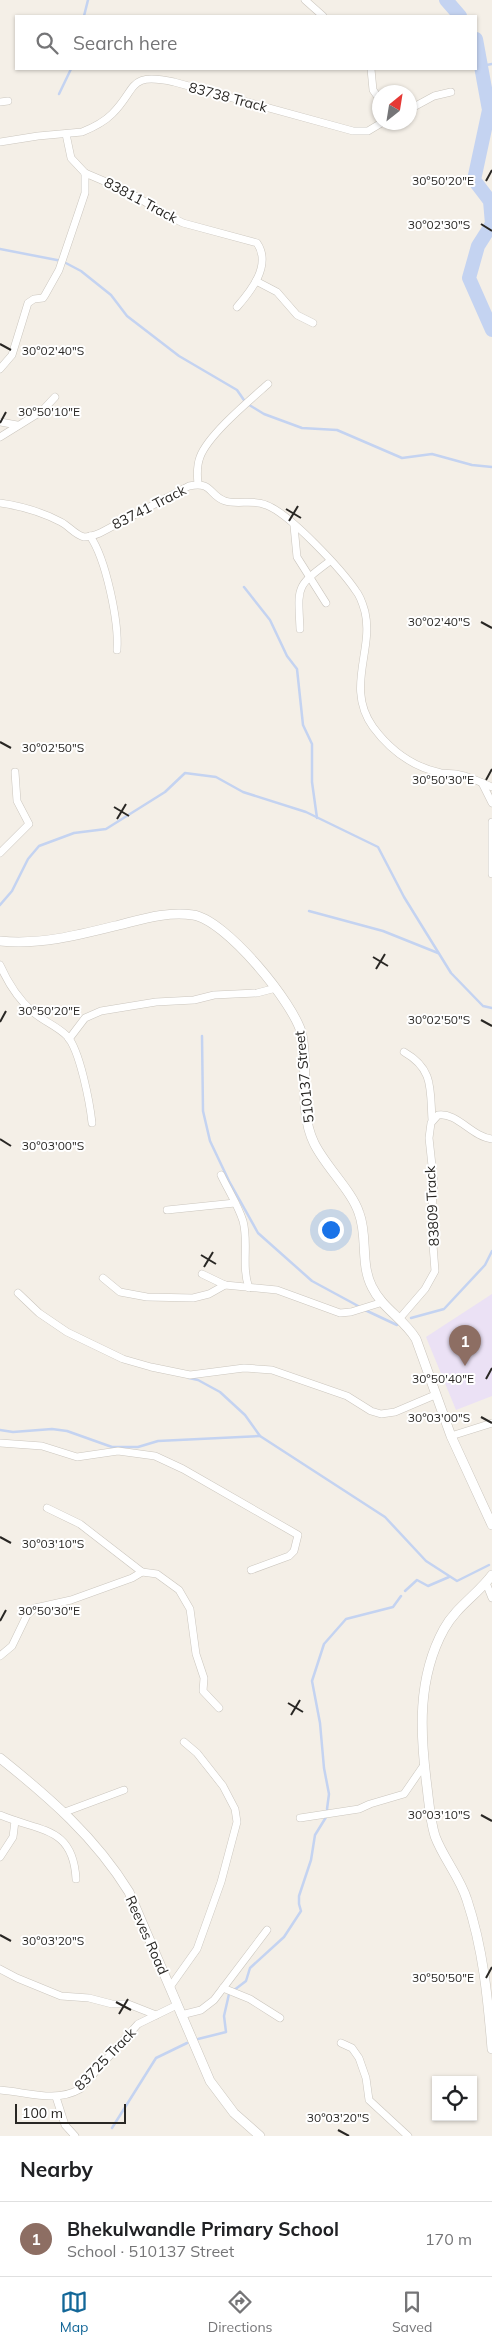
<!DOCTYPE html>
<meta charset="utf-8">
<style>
body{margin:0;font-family:Mulish,sans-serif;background:#f6f6f6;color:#202124}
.controls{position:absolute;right:15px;bottom:15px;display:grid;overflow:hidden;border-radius:0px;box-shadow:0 1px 4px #0004}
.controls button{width:45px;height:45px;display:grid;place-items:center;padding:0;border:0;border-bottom:1px solid #e0e0e0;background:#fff;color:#202124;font:25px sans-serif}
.compass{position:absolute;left:372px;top:85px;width:45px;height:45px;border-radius:50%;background:#fff;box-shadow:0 1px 4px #0004;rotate:30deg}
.scale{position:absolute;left:15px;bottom:12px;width:111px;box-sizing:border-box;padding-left:5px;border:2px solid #292724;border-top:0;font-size:14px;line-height:18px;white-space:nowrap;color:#292724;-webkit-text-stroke:4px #fff;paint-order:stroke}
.you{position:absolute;left:330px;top:1229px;width:18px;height:18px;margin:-12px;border:4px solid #fff;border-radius:50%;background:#1a73e8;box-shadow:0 0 0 8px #1a73e833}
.badge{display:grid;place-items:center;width:32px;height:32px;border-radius:50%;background:#136798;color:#fff;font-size:16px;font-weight:700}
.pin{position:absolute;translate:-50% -41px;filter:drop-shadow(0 1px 2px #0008)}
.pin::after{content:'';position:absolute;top:26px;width:18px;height:15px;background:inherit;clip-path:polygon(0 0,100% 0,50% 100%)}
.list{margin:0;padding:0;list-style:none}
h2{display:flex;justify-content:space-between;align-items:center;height:65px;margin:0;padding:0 20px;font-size:21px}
h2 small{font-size:16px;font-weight:400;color:#757577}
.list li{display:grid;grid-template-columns:32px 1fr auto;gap:15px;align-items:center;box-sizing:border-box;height:75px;padding:0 20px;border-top:1px solid #e0e0e0}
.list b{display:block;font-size:19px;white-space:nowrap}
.list p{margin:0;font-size:16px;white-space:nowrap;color:#757577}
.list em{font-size:16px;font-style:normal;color:#757577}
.icon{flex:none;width:28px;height:28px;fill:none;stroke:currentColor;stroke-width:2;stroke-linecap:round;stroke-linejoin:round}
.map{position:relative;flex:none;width:492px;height:2136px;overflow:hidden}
.search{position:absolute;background:#fff;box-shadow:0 1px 4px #0004;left:15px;right:15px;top:15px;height:55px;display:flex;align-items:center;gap:12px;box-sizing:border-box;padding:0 18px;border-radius:0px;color:#757577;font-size:19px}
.sheet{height:140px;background:#fff}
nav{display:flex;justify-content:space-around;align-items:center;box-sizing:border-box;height:70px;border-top:1px solid #e0e0e0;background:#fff;font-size:14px;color:#757577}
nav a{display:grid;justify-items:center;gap:2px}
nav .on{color:#136798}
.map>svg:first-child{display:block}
.education{fill:#ebe1f5}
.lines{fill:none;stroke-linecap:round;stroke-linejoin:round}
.stream{stroke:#c4d3f1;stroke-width:2.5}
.river{stroke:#c4d3f1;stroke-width:14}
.minor-casing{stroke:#cbc6be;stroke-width:8}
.tertiary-casing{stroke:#cbc6be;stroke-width:10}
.minor{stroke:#fff;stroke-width:7}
.tertiary{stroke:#fff;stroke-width:9}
.ticks{fill:none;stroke:#292724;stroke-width:2}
.labels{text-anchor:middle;stroke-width:4;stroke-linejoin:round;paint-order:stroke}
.street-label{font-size:14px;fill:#292724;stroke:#fff}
.ticks-label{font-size:12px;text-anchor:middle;fill:#292724;stroke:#fff;stroke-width:4;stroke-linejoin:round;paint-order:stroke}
</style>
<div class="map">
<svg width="492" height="2136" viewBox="0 0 492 2136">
<rect width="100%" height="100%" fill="#f4efe7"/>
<polygon class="education" points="492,1294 492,1396 456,1410 426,1337"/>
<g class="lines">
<g class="stream">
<polyline points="84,16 88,0"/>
<polyline points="481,66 492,64"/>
<polyline points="59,94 71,69"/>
<polyline points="0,249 62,261 81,271 111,295 127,316 179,356 237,390 246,403 264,414 302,428 337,430 402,458 432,454 472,465 492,467"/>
<polyline points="244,587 270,620 287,656 297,669 303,725 312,744 312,782 317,818"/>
<polyline points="0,905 12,891 28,859 39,846 74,833 106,829 165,792 185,773 216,777 243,792 306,812 378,847 404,897 451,973 483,1006 492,1008"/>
<polyline points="309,911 383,931 438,953"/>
<polyline points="202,1036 203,1111 210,1141 229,1181 258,1233 312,1281 360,1307"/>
<polyline points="365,1310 397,1325"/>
<polyline points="411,1318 444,1309 485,1265 492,1251"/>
<polyline points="189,1378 198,1380 220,1392 245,1415 260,1436 385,1517 426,1561 457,1581 489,1565"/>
<polyline points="0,1430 13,1432 52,1429 67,1431 112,1447 138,1447 158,1441 260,1436"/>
<polyline points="405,1591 417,1580 428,1586 449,1577"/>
<polyline points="198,2039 226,2032 224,2016 229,1994 246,1981 250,1968 284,1937 301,1911 299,1904 299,1896 311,1860 315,1835 328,1814 327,1809 329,1794 324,1768 320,1723 312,1681 324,1644 346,1619 393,1607 401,1596"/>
<polyline points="112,2128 156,2058 187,2043"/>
</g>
<g class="river">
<polyline points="446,0 460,16"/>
<polyline points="476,39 489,110 474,180 490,201 492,224"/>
<polyline points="492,224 478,246 469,278 492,330"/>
</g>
<g class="minor-casing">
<g id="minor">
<polyline points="305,0 323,16"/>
<polyline points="371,69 373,90 380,100"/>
<polyline points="0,102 8,101"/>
<polyline points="410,109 434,96 451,92"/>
<path d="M66,134L71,158L85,173L125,190L167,215L183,223L257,243C272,265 251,291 237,307"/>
<path d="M0,142L38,136L82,132C92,128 104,122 112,114C138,88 127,72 174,82L353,131H368L383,122"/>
<polyline points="256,281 277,292 297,315 313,323"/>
<polyline points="0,369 12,355 28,303 34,299 43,298 45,295 59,270 79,211 85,193 85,173"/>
<polyline points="0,422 17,425"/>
<polyline points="0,437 42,411 55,397"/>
<path d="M198,484C197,475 197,465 200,457C208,435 250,400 268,384"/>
<path d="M0,503C21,506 42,512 61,522C69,526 75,535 84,537C89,537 95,535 100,533L189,486C213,481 208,495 225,501C238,505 253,499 266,505C289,513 342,570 356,591C361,597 363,605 365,612C374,650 345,688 373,727C390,750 413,767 441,773C447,774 454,773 460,775C471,777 482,783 492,787"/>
<polyline points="294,526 297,557 326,603"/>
<path d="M90,536C106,559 119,622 117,650"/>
<path d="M300,629C298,586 295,587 330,561"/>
<polyline points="482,783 492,803"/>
<polyline points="492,822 492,874"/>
<polyline points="0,853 29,824 17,801 15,772"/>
<path d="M0,965C8,983 18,999 33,1012C43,1021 57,1026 67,1036C80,1050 90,1104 92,1123"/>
<polyline points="69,1039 85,1018 101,1011 156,1002 194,1000 214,995 257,993 276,988"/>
<path d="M404,1052C434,1069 430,1089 432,1120"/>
<path d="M221,1175C228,1190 238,1205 243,1221C249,1243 241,1266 249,1288"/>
<polyline points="167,1210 235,1203"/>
<polyline points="202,1274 225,1285 277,1290 340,1313 351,1312 383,1302"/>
<polyline points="103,1278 120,1292 147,1297 193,1298 209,1294 225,1285"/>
<polyline points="18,1293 39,1313 67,1332 123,1359 151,1367 190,1375 244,1368 272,1370 347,1396 371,1411 381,1414 395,1412 435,1395"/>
<path d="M400,1318L425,1289L435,1271L431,1219L434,1184L429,1138L431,1123L438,1115C457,1112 472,1137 492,1139"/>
<polyline points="451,1436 492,1423"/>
<polyline points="0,1443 42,1446 77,1457 118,1451 155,1456 183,1469 298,1535 294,1551 289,1556 251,1570"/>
<polyline points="47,1508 80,1524 142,1572 157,1574 179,1590 190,1609 196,1654 204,1678 203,1691 219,1708"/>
<polyline points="486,1583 492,1598"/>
<polyline points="0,1656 12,1646 27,1615 35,1608 71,1600 132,1578 142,1572"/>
<polyline points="65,1812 124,1790"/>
<path d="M0,1815C40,1832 73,1826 76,1879"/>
<polyline points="300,1818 359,1809 370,1804 404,1794 424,1765"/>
<polyline points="0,1857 13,1837 15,1821"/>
<polyline points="0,1969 17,1978 61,1996 89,1998 112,2004 128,2004 156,2015"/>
<polyline points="170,1987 197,1949 221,1882 237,1822 235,1809 223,1786 197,1753 184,1742"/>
<polyline points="223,1988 250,1999 280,2018"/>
<polyline points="181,2015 201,2010 214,2000 267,1930"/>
<polyline points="341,2043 352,2048 359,2058 366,2078 369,2100 408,2136"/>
<path d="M0,2090C27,2092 56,2103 80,2089L138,2024L177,2005"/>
<polyline points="56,2097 65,2125 75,2136"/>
</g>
</g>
<g class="tertiary-casing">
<g id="tertiary">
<path d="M0,941C41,945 79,935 119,925C143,919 168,911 193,915C225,919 295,1004 302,1035C309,1070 298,1110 314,1143C325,1166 352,1191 359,1213C368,1236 360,1264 372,1287C382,1308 404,1319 416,1339L451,1436L492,1525"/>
<path d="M492,1575C478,1594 456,1607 444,1629C417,1678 420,1733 427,1787C429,1803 430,1820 435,1836C443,1858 460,1877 467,1900C483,1948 488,1999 492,2049"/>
<path d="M0,1758C50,1798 95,1837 129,1892L210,2081L234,2113L260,2136"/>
</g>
</g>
<use href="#minor" class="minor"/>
<use href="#tertiary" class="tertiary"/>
</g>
<path class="ticks" d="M486,181L492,170M481,224L492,231M0,344L11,350M0,423L6,412M286,509L301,518M289,521L298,506M481,622L492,628M0,742L11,748M486,780L492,769M114,807L129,816M117,819L126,804M373,957L388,966M376,969L385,954M481,1020L492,1026M0,1022L6,1011M0,1139L11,1146M201,1255L216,1264M204,1267L213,1252M486,1379L492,1368M481,1417L492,1423M0,1537L11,1543M0,1621L6,1610M288,1703L303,1712M291,1715L300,1700M481,1815L492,1821M0,1935L11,1941M486,1978L492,1967M116,2002L131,2010M119,2014L128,1999M338,2130L349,2136"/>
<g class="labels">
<g class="street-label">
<text transform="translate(228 97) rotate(15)" y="5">83738 Track</text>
<text transform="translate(141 200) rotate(28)" y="5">83811 Track</text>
<text transform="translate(149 507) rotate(-27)" y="5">83741 Track</text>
<text transform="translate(304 1077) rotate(-96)" y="5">510137 Street</text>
<text transform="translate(432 1206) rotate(-93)" y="5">83809 Track</text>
<text transform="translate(147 1935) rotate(66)" y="5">Reeves Road</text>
<text transform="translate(105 2059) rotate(-46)" y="5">83725 Track</text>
</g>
</g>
<g class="ticks-label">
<text x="443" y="185">30°50'20"E</text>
<text x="439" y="229">30°02'30"S</text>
<text x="53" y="355">30°02'40"S</text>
<text x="49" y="416">30°50'10"E</text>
<text x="439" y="626">30°02'40"S</text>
<text x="53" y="752">30°02'50"S</text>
<text x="443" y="784">30°50'30"E</text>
<text x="49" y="1015">30°50'20"E</text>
<text x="439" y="1024">30°02'50"S</text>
<text x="53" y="1150">30°03'00"S</text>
<text x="443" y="1383">30°50'40"E</text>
<text x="439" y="1422">30°03'00"S</text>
<text x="53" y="1548">30°03'10"S</text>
<text x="49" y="1615">30°50'30"E</text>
<text x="439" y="1819">30°03'10"S</text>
<text x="53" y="1945">30°03'20"S</text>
<text x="443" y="1982">30°50'50"E</text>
<text x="338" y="2122">30°03'20"S</text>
</g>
</svg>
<div class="controls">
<button><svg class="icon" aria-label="locate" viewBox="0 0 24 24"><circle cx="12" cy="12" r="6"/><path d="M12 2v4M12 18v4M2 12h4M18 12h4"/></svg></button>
</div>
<svg class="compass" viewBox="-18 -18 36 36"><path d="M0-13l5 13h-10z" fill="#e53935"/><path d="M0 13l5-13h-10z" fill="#757577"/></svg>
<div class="scale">100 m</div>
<div class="you"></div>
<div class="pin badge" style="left:465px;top:1366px;background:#8d6e63">1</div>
<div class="search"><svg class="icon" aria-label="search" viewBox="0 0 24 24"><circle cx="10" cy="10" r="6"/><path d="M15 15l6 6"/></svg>Search here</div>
</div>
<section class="sheet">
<h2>Nearby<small></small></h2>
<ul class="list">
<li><span class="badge" style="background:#8d6e63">1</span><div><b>Bhekulwandle Primary School</b><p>School · 510137 Street</p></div><em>170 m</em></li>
</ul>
</section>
<nav>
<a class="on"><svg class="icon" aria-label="map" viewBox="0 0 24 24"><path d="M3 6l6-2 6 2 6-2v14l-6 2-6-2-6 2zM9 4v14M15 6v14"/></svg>Map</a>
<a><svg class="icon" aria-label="directions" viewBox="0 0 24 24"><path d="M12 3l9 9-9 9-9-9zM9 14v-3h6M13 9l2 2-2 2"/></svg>Directions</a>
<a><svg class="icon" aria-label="saved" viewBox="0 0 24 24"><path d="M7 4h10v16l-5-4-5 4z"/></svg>Saved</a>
</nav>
